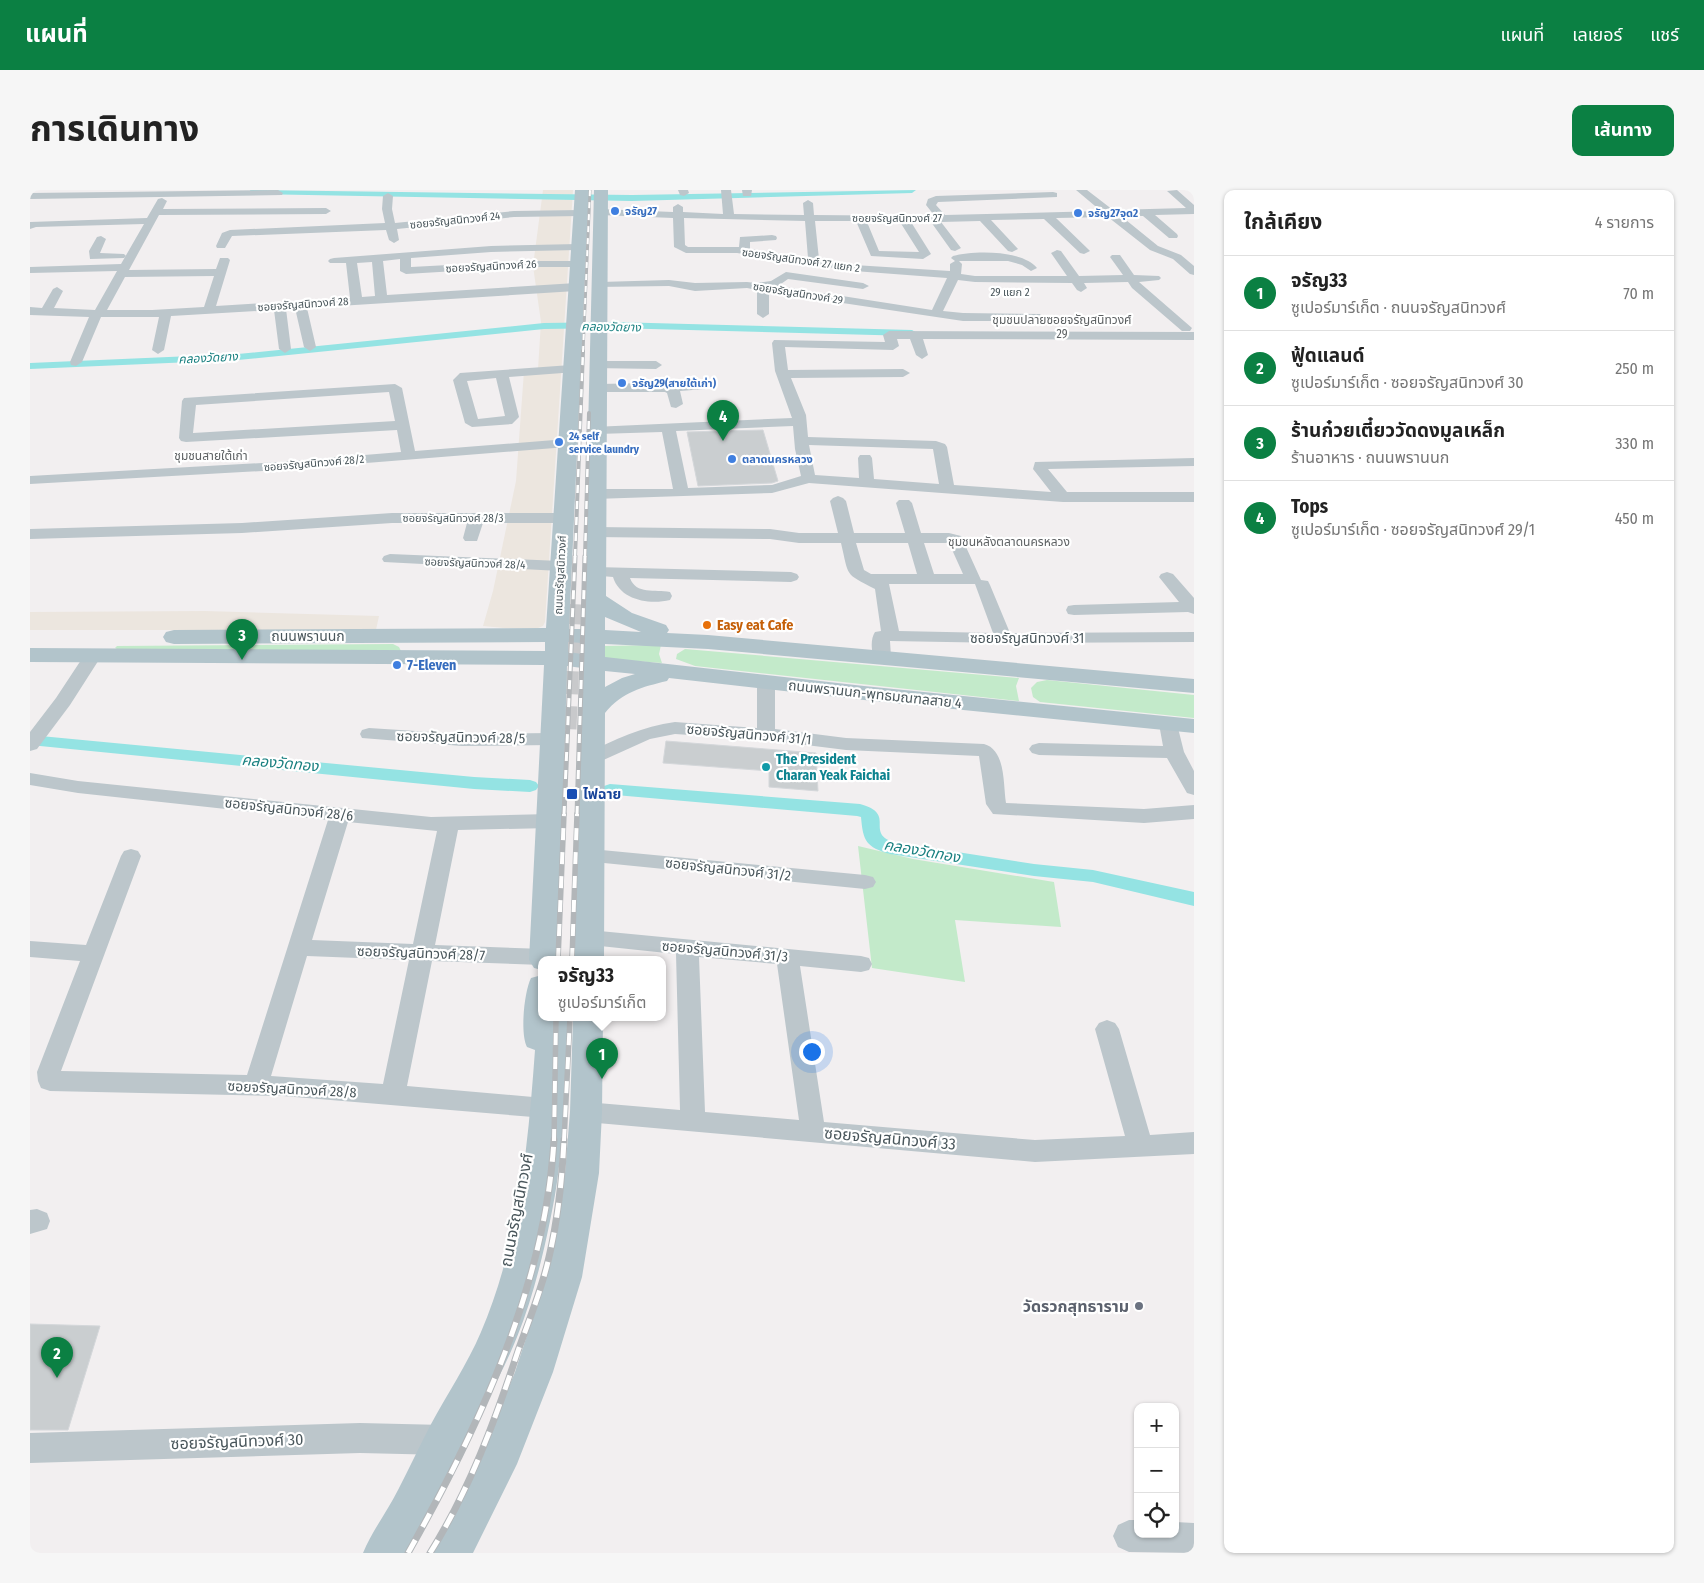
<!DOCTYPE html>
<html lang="th">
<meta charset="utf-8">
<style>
body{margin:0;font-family:"Fira Sans Condensed","Noto Sans Thai",sans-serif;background:#f6f6f6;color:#222}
.controls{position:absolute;right:15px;bottom:15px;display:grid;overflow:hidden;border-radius:10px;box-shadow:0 1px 4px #0004}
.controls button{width:45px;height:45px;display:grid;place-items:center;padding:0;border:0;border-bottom:1px solid #e0e0e0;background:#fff;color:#222;font:25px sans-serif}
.you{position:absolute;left:781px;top:861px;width:18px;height:18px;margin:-12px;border:4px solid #fff;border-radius:50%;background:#1a73e8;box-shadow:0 0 0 8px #1a73e833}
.badge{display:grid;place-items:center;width:32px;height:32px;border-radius:50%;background:#0b8043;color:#fff;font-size:16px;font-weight:700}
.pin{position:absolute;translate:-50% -41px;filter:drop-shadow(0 1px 2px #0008)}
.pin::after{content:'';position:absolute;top:26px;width:18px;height:15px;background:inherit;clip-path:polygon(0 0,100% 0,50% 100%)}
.popup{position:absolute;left:508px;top:766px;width:128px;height:65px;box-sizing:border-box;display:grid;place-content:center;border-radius:10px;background:#fff;filter:drop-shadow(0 1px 4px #0005);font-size:16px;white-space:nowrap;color:#767676}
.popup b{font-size:19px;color:#222}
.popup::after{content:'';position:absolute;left:50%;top:100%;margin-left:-10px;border:10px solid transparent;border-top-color:#fff}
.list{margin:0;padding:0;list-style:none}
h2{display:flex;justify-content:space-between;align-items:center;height:65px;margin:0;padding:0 20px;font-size:21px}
h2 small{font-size:16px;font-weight:400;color:#767676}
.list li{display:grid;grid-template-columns:32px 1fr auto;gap:15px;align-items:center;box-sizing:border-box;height:75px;padding:0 20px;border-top:1px solid #e0e0e0}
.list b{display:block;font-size:19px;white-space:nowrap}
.list p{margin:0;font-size:16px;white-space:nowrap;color:#767676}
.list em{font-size:16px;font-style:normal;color:#767676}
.icon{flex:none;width:28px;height:28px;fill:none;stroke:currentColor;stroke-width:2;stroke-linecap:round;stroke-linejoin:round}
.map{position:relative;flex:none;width:1164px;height:1363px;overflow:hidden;border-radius:10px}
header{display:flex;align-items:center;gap:30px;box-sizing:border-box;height:70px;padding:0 25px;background:#0b8043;color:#fff}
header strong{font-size:24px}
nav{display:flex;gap:28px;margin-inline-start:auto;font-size:18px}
.intro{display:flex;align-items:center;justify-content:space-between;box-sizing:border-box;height:120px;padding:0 30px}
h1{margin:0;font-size:35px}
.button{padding:12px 22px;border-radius:10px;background:#0b8043;color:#fff;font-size:18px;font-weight:700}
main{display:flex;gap:30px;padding:0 30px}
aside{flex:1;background:#fff;border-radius:10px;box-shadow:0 1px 4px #0004}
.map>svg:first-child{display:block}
.commercial{fill:#ece6df}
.green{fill:#c3eaca}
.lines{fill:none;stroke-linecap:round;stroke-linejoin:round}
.canal{fill:#94e3e3;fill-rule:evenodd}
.building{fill:#caced0;stroke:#d4d7da}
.major-tunnel{stroke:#c8c9cb;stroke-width:23;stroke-dasharray:23 12;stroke-linecap:butt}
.minor{fill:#bcc6cb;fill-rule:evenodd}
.major{fill:#b2c4cb;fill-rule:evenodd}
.rail-far4-casing{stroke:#b2b6b9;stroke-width:3}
.rail-far3-casing{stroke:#b2b6b9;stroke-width:4}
.rail-far2-casing{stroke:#b2b6b9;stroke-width:5}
.rail-far1-casing{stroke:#b2b6b9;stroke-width:5.5}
.rail-casing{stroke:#b2b6b9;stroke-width:7}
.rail-far4{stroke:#fff;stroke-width:2;stroke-dasharray:6;stroke-linecap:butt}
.rail-far3{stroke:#fff;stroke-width:2.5;stroke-dasharray:8;stroke-linecap:butt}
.rail-far2{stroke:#fff;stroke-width:3;stroke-dasharray:9;stroke-linecap:butt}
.rail-far1{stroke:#fff;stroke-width:4;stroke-dasharray:12;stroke-linecap:butt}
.rail{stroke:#fff;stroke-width:5;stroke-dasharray:15;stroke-linecap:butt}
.shop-dot{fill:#3f7fe0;stroke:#fff;stroke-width:2}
.food-dot{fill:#e8710a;stroke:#fff;stroke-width:2}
.culture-dot{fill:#0f9aa8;stroke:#fff;stroke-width:2}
.transit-dot{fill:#1a4fb4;stroke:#fff;stroke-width:2}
.worship-dot{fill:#6b7280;stroke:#fff;stroke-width:2}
.labels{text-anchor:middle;stroke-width:4.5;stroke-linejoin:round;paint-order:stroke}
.far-shop-label{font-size:11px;font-weight:bold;fill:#366cbe;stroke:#fff;text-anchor:start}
.far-street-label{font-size:11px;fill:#49565b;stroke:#fff}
.far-neighbourhood-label{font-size:12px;fill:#5d6163;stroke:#fff}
.far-water-label{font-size:12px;font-style:italic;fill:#198080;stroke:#fff}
.food-label{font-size:14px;font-weight:bold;fill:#c56008;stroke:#fff;text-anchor:start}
.street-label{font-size:14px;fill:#49565b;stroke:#fff}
.shop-label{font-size:14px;font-weight:bold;fill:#366cbe;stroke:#fff;text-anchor:start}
.culture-label{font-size:14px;font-weight:bold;fill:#0d838f;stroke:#fff;text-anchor:start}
.transit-label{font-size:14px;font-weight:bold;fill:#164399;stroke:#fff;text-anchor:start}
.water-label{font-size:15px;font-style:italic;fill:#198080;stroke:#fff}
.near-street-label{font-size:16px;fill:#49565b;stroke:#fff}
.near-worship-label{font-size:16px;font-weight:bold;fill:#5b616d;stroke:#fff;text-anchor:end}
</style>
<header>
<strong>แผนที่</strong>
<nav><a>แผนที่</a><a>เลเยอร์</a><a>แชร์</a></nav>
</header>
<div class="intro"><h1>การเดินทาง</h1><a class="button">เส้นทาง</a></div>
<main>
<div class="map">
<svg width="1164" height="1363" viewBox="0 0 1164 1363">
<rect width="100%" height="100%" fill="#f2eff0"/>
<g class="commercial">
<polygon points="513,0 543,0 515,432 513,436 508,438 474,438 453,436 463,401 486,291 494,181 508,179 511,132 503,76"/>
<polygon points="175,421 349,426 346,440 0,440 0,422"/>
</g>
<g class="green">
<polygon points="363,454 369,457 371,461 89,460 85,458 87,456"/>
<polygon points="631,455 629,464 632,473 578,469 571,466 572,456"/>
<polygon points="655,459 989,488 986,496 989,511 665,476 646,469 647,464"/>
<polygon points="1017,490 1164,505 1164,528 1010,512 1003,507 1001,498 1007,492"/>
<polygon points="828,656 883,669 1024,692 1031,737 925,730 935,792 842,778"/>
</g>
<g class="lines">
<g class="canal">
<polygon points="220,0 602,5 886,0 882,3 602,11 224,4 221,3"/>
<polygon points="583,132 882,140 887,143 882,146 583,138 514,139 208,170 0,179 0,173 208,164 514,133"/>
<polygon points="0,545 444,587 500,590 506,592 509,596 506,600 500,602 444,599 0,555"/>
<path d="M580,594L830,614C867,624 835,642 863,652L1004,674L1063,680L1164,702V716L1063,692L1004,686L860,664C836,657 833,651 831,627L827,626L574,604L571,600L574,596Z"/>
</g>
</g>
<g class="building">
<polygon points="733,240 748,291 742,293 668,296 657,242"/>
<polygon points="636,551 786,563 788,601 739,597 739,581 633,573"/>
<polygon points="0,1134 70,1136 38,1240 0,1240"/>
</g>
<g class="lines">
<polyline class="major-tunnel" points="535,539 540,414"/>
<g class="minor">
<polygon points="248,0 253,3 252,5 0,9 0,3"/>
<polygon points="648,0 658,0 659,3 654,6 650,5"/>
<path d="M691,0H701L704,24L774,25L773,13L778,10L783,13L784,25L896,26L904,25L896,15L898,9L906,6L1023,2L1027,3V7L908,12L906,15L915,25L1071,21L1046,0H1057L1083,20L1156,18L1137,1L1147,0L1164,15V24L1125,25L1147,44L1148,46L1147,48H1139L1113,26H1091L1128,56L1151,65L1164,76V85L1160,84L1143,69L1120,60L1078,27L1026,28L1058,59L1060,61L1054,64L1050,63L1014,29L961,30L988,59L982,62L978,61L950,31L911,32L931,58L925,61L921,60L901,32H881L901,64L893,69L841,66L826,31H785L789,69L824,75L920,81V74L925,71L921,68L923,66C944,60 993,60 1007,78L1001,81L992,75L978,71H929L932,74L931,84L945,86H1037L1021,63L1027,60L1031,61L1049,86L1093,85L1080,67L1082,65H1090L1104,85L1129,86L1131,88L1129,90L1109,92L1162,138L1160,141H1152L1102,98L1098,92L1054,93L1057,98L1051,102L1047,100L1042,93L945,92L928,90L913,121L933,123L1010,124L1012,127L1010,130L1006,131H933L739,102V124L733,128L727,124V100L717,98L665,101L639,96L566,97L564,95L570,92L639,90L665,93L717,92L726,93L741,91L756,82L833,93L839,96L833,99L758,89L748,96L902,120L917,88L824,81L707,63H656L644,57L643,28L570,25L565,22L570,19L643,22V17L648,14L653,17V22L693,24ZM654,28L775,31L778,68L720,59V52L746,50L747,48L746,46L742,45L710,47L709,57H658L655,55ZM837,32H870L889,62L849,61Z"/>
<polygon points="712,0 722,0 721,6 713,6"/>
<polygon points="358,3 363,6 362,19 365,33 484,21 551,20 556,23 551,26 484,27 367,39 369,50 364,53 359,50 356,40 202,46 195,58 187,58 186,56 192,43 200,40 355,33 352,19 353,6"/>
<path d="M132,8L137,11L133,19L296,18L301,21L296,24L129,25L99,80L186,79L190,68H198L200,70L186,116L320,108L316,73H300L298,71L300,69L304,68L461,56L548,54L554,57L548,60L461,62L381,68V77L492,71H547L553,74L547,77H492L376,84L370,81V69L353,71L357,105L546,93L552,97L546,101L277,118L286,157L280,161L274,157L265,118L256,119L261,159L255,163L249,159L244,120L141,126L134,160L128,164L122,160L129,127H71L52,172L46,176L41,175L40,172L59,127L0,125V117L12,118L23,99L27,97L33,101L24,118L65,120L87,81L0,83V77L91,74L114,34L6,37L0,39V32L117,28L128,9ZM342,72L345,106L332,107L327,73ZM184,86L174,117L122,120H77L95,87Z"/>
<polygon points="71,46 76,49 70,63 94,64 96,66 94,68 60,69 59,61 67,47"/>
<path d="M859,141L1164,142V150L893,149L898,165L892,169L886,165L880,149H867L869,156L863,160L755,157L758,180L873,179L880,183L873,187L761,188L776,225L778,247L906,251L915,254L917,257L924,295L1021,302L1003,279L1005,272L1164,268V276L1018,279L1037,302H1164V312H1033L779,293L742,303L565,309L560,307L557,304L560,301L565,299H643L632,242L568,244L561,240L563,237L762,228L745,181L742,153L744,150L855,152L853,145ZM763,236L765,259L771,286L742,295L658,298L646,241ZM779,255L903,259L909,294L844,289L842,268L840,265H830L828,268L829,288L785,285Z"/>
<polygon points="568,171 626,171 632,175 626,179 563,178 562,175 563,172"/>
<path d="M541,175L548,179L546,182L479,187L489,227L482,234L442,237L435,233L423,190L430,183ZM466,188L475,226L448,229L437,191Z"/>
<polygon points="670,192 675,193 677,196 675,199 650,201 653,214 646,218 641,217 637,203 635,202 569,202 562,198 569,194"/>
<path d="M365,194L372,198L385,261L537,249L542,250L544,253L542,256L537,257L249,280L0,294V286L249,272L371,262L367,240L156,252L151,251L149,248L152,211L154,208ZM359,202L365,231L163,243L166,215Z"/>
<path d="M808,306L813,308L816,311L824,343H875L866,313L869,310H879L882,313L891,343H919L931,346L951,390L958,391L960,395L980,443L1164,442V452L974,453L860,451L861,467L858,471L852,472L846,471C841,464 840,449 845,442L851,441L845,399C814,383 819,387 811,353H769L740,349L565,347L559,345L557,342L559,339L565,337L740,339L769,343H808L800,311L803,308ZM826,353H878L887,384H841L834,380ZM894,353H919L933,384H904ZM859,394H945L963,443L869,441Z"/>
<polygon points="362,323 533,323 538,325 541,328 538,331 533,333 453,333 447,351 435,351 433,348 437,333 362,333 212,343 0,349 0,339 212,333"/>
<polygon points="360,364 530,371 536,373 538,376 536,379 530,381 354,372 352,369 354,366"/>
<path d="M565,377L761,382L767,384L769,387L767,390L761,392L600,388C606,405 625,399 640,402L642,406L640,410C619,415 590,410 583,387L559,385L557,382L559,379Z"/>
<polygon points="1137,382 1143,384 1164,408 1164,424 1158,422 1044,425 1038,424 1036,420 1038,416 1044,415 1149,412 1129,387 1131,384"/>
<polygon points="63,460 69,461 72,465 40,515 7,559 0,561 0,542 26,508 57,461"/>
<path d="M736,488L742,489L745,493V539L816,548L954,554C976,560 973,594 976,613L1114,619L1164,615V629L1114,633L963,624L956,614L949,566L816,560L736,550L645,544L620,549L569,572L562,574L555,572L552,568L555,564C584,550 613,536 645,532L727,538V493L730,489Z"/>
<polygon points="1138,528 1145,530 1147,534 1154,562 1164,581 1164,605 1157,603 1137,568 1009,565 1002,563 999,559 1002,555 1009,553 1133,556 1129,534 1131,530"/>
<polygon points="339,538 432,544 523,543 530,545 533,549 530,553 523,555 432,556 332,548 330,544 332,540"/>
<path d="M0,583L48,591L401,627L520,624L527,626L530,631L527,636L520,638L428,640L405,755L514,759L522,761L525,767L523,770H512V775L402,771L377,896L503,907L512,910L516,917L512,924L503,927L253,906L20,901L11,898L8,891L7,882L50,771L0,767V751L56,755L91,666L94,661L101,659L108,661L111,666L31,881L217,885L298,630L48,603L0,595ZM318,632L407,641L383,754L282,750ZM277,766L379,770L353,894L241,886Z"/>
<polygon points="561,659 835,685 843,687 846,692 843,697 835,699 554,671 551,666 554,661"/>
<path d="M559,740L831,766L839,768L842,774L839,780L831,782L770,776L794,932L1005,950L1095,946L1065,839L1069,833L1077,830L1085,833L1089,839L1120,945L1164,942V964L1005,972L556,932L547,929L543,922L547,915L556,912L650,920L646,764L551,754L548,748L551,742ZM669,767L747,774L769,930L675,922Z"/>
<polygon points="7,1019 17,1023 20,1031 17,1039 0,1044 0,1020"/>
<polygon points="330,1233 414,1235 425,1239 429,1250 425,1261 414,1265 330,1263 0,1273 0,1243"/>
<polygon points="1099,1330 1108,1330 1108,1344 1145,1344 1145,1332 1164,1333 1164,1363 1099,1362 1088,1357 1083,1346 1088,1335"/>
</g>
<g class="major">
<path d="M545,0H559L539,439H553L564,0H578L576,406L602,423L636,435L639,440L637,443L678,445L1164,489V503L678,459L575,454V467L834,496L1164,529V543L834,510L639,488L637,491C612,497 592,502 575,523L574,770H544L552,478L537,476L529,770H512V780L504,778L499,770L514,475L0,472V458L515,461V452L144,454L136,452L133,447L136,442L144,440L516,438ZM575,427L611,442L575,440ZM538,452L553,453L552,464L538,462ZM575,481L605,484L592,488L575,497Z"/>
<path d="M512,785V828H538C534,895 535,965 520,1031C512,1070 502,1110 487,1147C471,1187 449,1224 429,1262C411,1296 397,1330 377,1363H333C342,1341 357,1322 368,1300C379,1279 389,1257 400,1236C417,1204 437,1175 451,1142C489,1053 498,956 505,860L497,857C490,844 494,802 501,788Z"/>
<polygon points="543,828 573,828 572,922 569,983 552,1087 523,1182 487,1274 443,1363 400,1363 453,1260 485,1182 516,1087 535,983 540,922"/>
</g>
<g class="rail-far4-casing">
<polyline id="rail-far4" points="553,162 560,0"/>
</g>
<g class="rail-far3-casing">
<g id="rail-far3">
<polyline points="545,367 553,161"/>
<polyline points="555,367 559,223"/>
</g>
</g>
<g class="rail-far2-casing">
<g id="rail-far2">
<polyline points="534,625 545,366"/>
<polyline points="547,625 555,366"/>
</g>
</g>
<g class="rail-far1-casing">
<g id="rail-far1">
<polyline points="528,770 534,624"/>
<polyline points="542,770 547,624"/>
<polyline points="524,951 526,828"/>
<polyline points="534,951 540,828"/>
</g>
</g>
<g class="rail-casing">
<g id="rail">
<path d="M378,1363C449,1237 515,1097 524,950"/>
<path d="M400,1363C439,1301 465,1231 488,1161C499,1130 512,1099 519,1067C528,1029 532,990 534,950"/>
</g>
</g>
<use href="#rail-far4" class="rail-far4"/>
<use href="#rail-far3" class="rail-far3"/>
<use href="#rail-far2" class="rail-far2"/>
<use href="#rail-far1" class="rail-far1"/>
<use href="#rail" class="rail"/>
</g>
<g class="shop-dot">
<circle cx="585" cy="21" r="5"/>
<circle cx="1048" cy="23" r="5"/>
<circle cx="592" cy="193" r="5"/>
<circle cx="529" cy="252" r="5"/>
<circle cx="702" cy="269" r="5"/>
<circle cx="367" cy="475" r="5"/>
</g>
<circle class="food-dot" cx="677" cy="435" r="5"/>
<circle class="culture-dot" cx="736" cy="577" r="5"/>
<rect class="transit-dot" x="536" y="598" width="12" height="12" rx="2.5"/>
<circle class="worship-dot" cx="1109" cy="1116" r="5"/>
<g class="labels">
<g class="far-shop-label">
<text x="595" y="25">จรัญ27</text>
<text x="1058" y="27">จรัญ27จุด2</text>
<text x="602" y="197">จรัญ29(สายใต้เก่า)</text>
<text x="539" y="250">24 self<tspan x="539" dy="13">service laundry</tspan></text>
<text x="712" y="273">ตลาดนครหลวง</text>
</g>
<g class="far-street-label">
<text x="867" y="32">ซอยจรัญสนิทวงศ์ 27</text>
<text transform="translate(425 30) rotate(-6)" y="4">ซอยจรัญสนิทวงศ์ 24</text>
<text transform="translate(771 70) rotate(8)" y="4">ซอยจรัญสนิทวงศ์ 27 แยก 2</text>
<text transform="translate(461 76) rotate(-3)" y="4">ซอยจรัญสนิทวงศ์ 26</text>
<text x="980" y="106">29 แยก 2</text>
<text transform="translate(768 103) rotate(9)" y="4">ซอยจรัญสนิทวงศ์ 29</text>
<text transform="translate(273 114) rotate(-4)" y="4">ซอยจรัญสนิทวงศ์ 28</text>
<text transform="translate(284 273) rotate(-5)" y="4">ซอยจรัญสนิทวงศ์ 28/2</text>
<text x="423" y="332">ซอยจรัญสนิทวงศ์ 28/3</text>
<text transform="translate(445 373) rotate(2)" y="4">ซอยจรัญสนิทวงศ์ 28/4</text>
<text transform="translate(530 385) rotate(-87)" y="4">ถนนจรัญสนิทวงศ์</text>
</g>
<g class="far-neighbourhood-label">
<text x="1032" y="134">ชุมชนปลายซอยจรัญสนิทวงศ์<tspan x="1032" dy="14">29</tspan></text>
<text x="181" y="270">ชุมชนสายใต้เก่า</text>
<text x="979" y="356">ชุมชนหลังตลาดนครหลวง</text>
</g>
<g class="far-water-label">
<text transform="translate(581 137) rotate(1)" y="4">คลองวัดยาง</text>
<text transform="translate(178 168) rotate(-3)" y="4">คลองวัดยาง</text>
</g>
<g class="food-label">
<text x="687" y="440">Easy eat Cafe</text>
</g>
<g class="street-label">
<text x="278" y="451">ถนนพรานนก</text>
<text x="997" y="453">ซอยจรัญสนิทวงศ์ 31</text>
<text transform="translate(845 504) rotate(6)" y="5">ถนนพรานนก-พุทธมณฑลสาย 4</text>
<text transform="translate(719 544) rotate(5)" y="5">ซอยจรัญสนิทวงศ์ 31/1</text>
<text transform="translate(431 547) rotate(1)" y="5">ซอยจรัญสนิทวงศ์ 28/5</text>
<text transform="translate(259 619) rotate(6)" y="5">ซอยจรัญสนิทวงศ์ 28/6</text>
<text transform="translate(698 679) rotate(6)" y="5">ซอยจรัญสนิทวงศ์ 31/2</text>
<text transform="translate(695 761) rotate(5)" y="5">ซอยจรัญสนิทวงศ์ 31/3</text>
<text transform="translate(391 763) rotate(2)" y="5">ซอยจรัญสนิทวงศ์ 28/7</text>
<text transform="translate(262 899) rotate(3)" y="5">ซอยจรัญสนิทวงศ์ 28/8</text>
</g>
<g class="shop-label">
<text x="377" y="480">7-Eleven</text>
</g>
<g class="culture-label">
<text x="746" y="574">The President<tspan x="746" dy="16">Charan Yeak Faichai</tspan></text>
</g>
<g class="transit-label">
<text x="553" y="609">ไฟฉาย</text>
</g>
<g class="water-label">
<text transform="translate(250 573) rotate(5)" y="5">คลองวัดทอง</text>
<text transform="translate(892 661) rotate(10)" y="5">คลองวัดทอง</text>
</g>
<g class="near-street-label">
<text transform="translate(860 948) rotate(5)" y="6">ซอยจรัญสนิทวงศ์ 33</text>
<text transform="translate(486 1020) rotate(-79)" y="6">ถนนจรัญสนิทวงศ์</text>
<text transform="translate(207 1251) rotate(-2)" y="6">ซอยจรัญสนิทวงศ์ 30</text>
</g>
<g class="near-worship-label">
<text x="1099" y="1122">วัดรวกสุทธาราม</text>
</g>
</g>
</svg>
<div class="controls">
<button>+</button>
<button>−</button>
<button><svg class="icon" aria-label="locate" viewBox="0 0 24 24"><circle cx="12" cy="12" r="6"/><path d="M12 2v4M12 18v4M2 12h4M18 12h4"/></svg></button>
</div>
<div class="you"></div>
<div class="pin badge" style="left:572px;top:889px">1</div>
<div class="popup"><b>จรัญ33</b>ซูเปอร์มาร์เก็ต</div>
<div class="pin badge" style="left:27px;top:1188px">2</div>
<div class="pin badge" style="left:212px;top:470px">3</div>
<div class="pin badge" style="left:693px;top:251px">4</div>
</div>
<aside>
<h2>ใกล้เคียง<small>4 รายการ</small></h2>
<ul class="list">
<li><span class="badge">1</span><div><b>จรัญ33</b><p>ซูเปอร์มาร์เก็ต · ถนนจรัญสนิทวงศ์</p></div><em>70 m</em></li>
<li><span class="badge">2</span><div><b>ฟู้ดแลนด์</b><p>ซูเปอร์มาร์เก็ต · ซอยจรัญสนิทวงศ์ 30</p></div><em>250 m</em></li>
<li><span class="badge">3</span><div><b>ร้านก๋วยเตี๋ยววัดดงมูลเหล็ก</b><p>ร้านอาหาร · ถนนพรานนก</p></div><em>330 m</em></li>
<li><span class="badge">4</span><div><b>Tops</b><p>ซูเปอร์มาร์เก็ต · ซอยจรัญสนิทวงศ์ 29/1</p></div><em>450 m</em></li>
</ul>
</aside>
</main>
